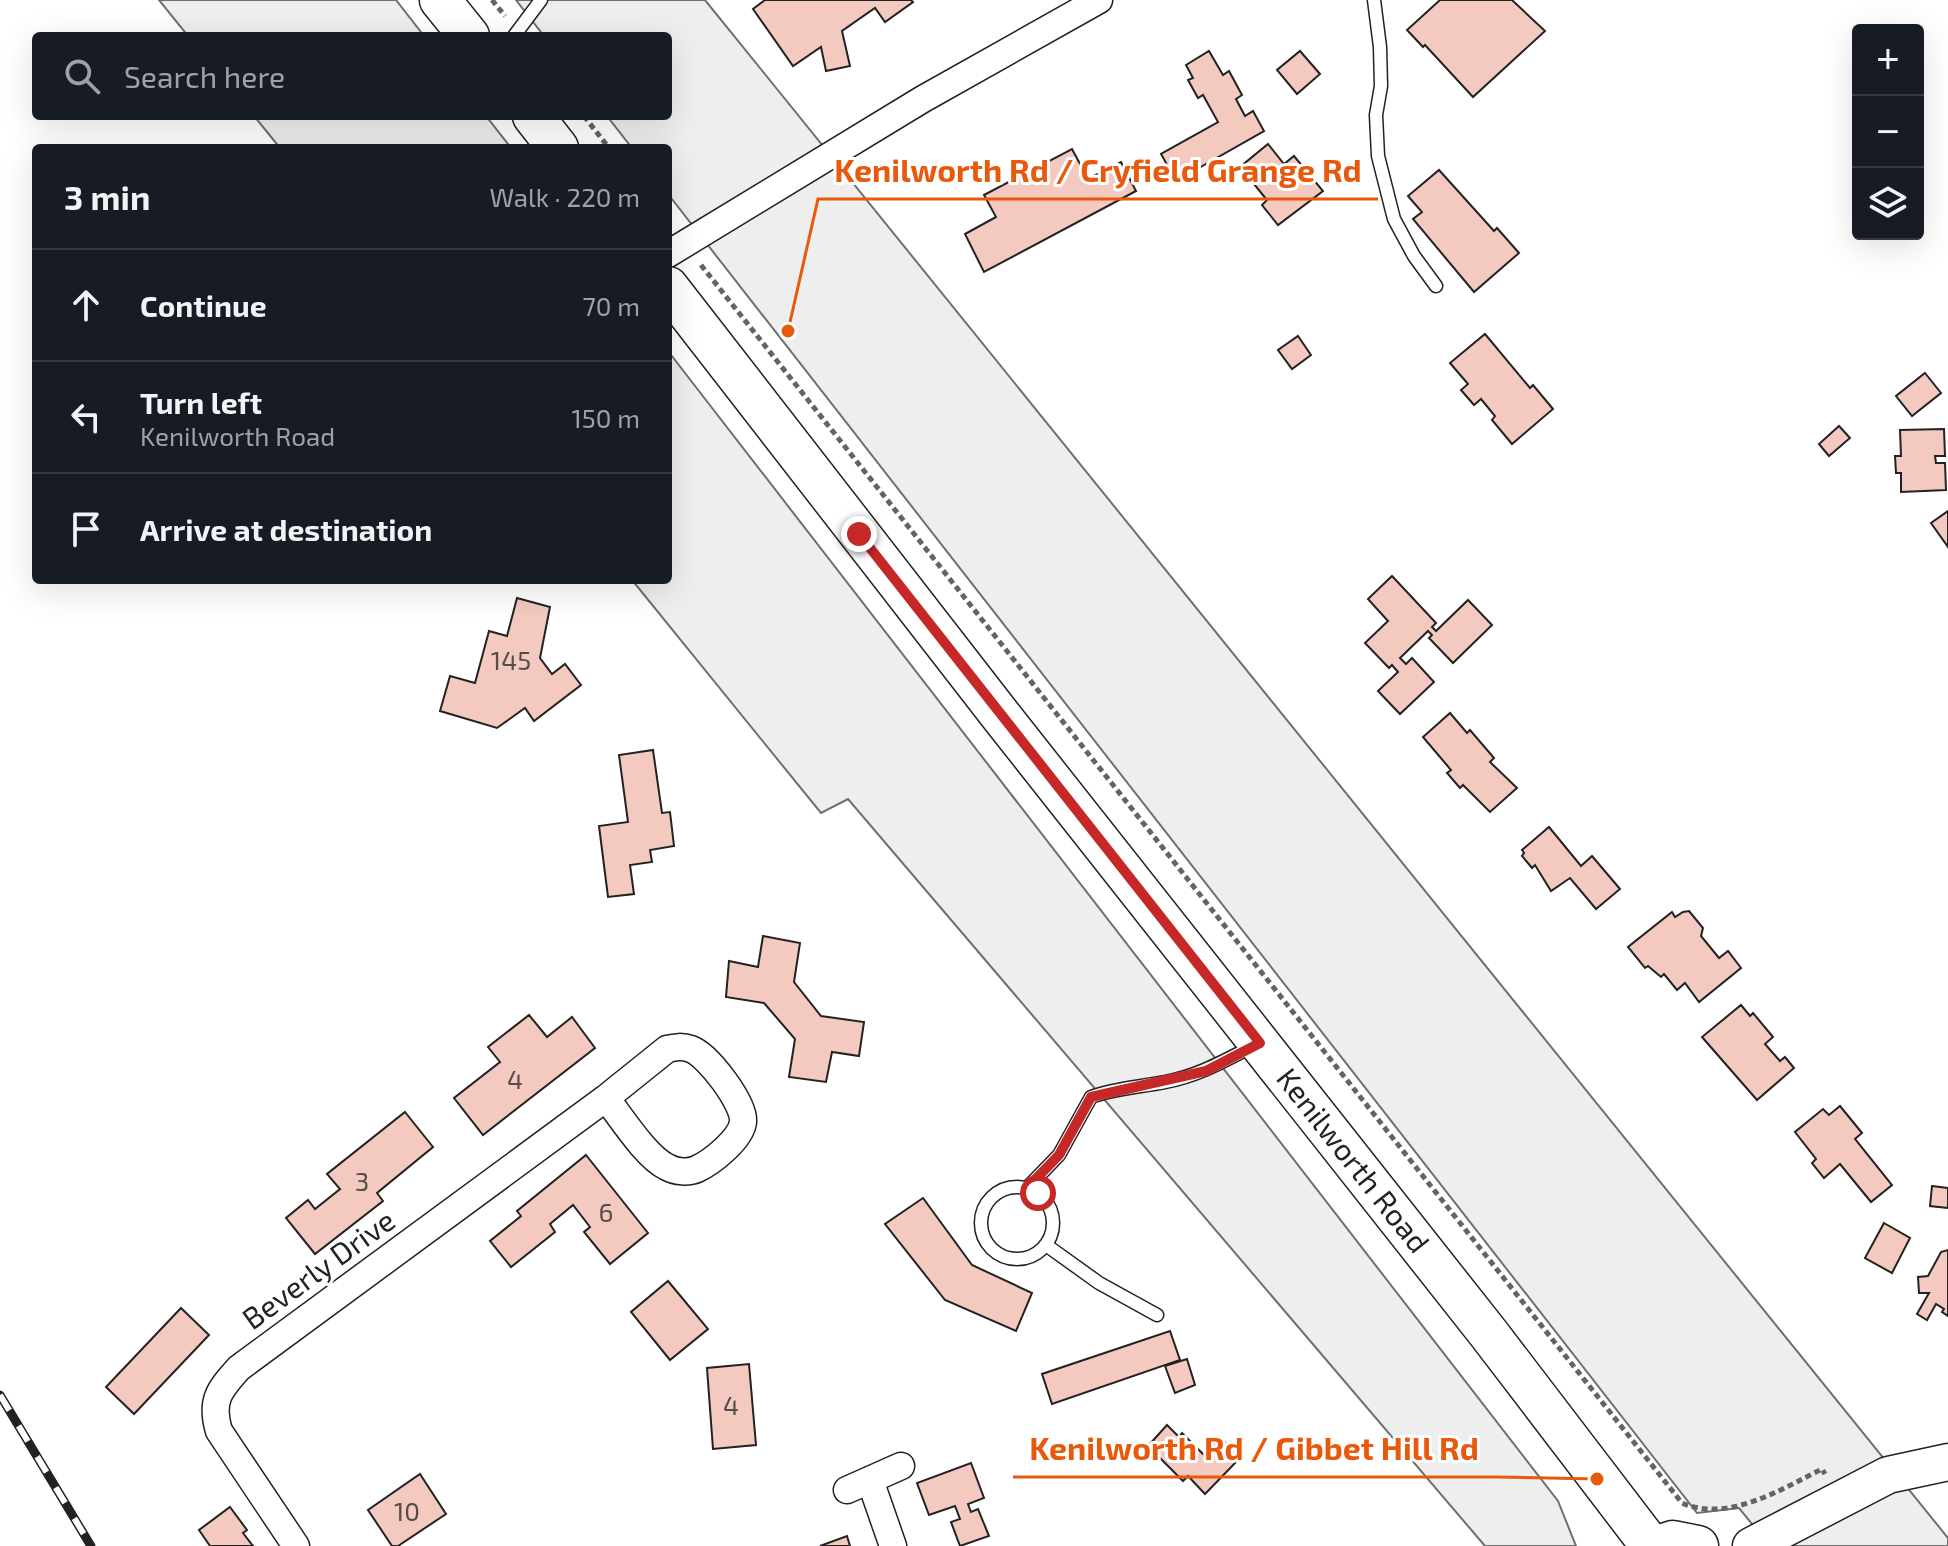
<!DOCTYPE html>
<meta charset="utf-8">
<style>
body{margin:0;font-family:"Exo 2",sans-serif;background:#20242c;color:#f1f3f6}
.controls{position:absolute;right:24px;top:24px;display:grid;overflow:hidden;border-radius:8px;box-shadow:0 8px 32px #0002}
.controls button{width:72px;height:72px;display:grid;place-items:center;padding:0;border:0;border-bottom:2px solid #363941;background:#171b24;color:#f1f3f6;font:40px sans-serif}
.stop{position:absolute;width:24px;height:24px;margin:-18px;border:6px solid #c62828;border-radius:50%;background:#fff}
.stop.end{background:#c62828;border-color:#fff;box-shadow:0 2px 8px #0008}
.list{margin:0;padding:0;list-style:none}
h2{display:flex;justify-content:space-between;align-items:center;height:104px;margin:0;padding:0 32px;font-size:34px}
h2 small{font-size:26px;font-weight:400;color:#9ea1a6}
.list li{display:grid;grid-template-columns:52px 1fr auto;gap:24px;align-items:center;box-sizing:border-box;height:112px;padding:0 32px;border-top:2px solid #363941}
.list b{display:block;font-size:30px;white-space:nowrap}
.list p{margin:0;font-size:26px;white-space:nowrap;color:#9ea1a6}
.list em{font-size:26px;font-style:normal;color:#9ea1a6}
.icon{flex:none;width:44px;height:44px;fill:none;stroke:currentColor;stroke-width:2;stroke-linecap:round;stroke-linejoin:round}
.map{position:relative;flex:none;width:1948px;height:1546px;overflow:hidden}
.search{position:absolute;background:#171b24;box-shadow:0 8px 32px #0002;left:32px;top:32px;width:640px;height:88px;display:flex;align-items:center;gap:20px;box-sizing:border-box;padding:0 28px;border-radius:8px;color:#9ea1a6;font-size:30px}
.panel{position:absolute;background:#171b24;box-shadow:0 8px 32px #0002;left:32px;top:144px;width:640px;height:440px;border-radius:8px}
.map>svg:first-child{display:block}
.green{fill:#eee;stroke:#6f6f6f;stroke-width:2}
.building{fill:#f3c9c0;stroke:#222;stroke-width:2}
.lines{fill:none;stroke-linecap:round;stroke-linejoin:round}
.lane-casing{stroke:#222;stroke-width:15}
.street-casing{stroke:#222;stroke-width:29}
.secondary-casing{stroke:#222;stroke-width:39}
.primary-casing{stroke:#222;stroke-width:43}
.path{stroke:#646464;stroke-width:5;stroke-dasharray:6 4;stroke-linecap:butt}
.lane{stroke:#fff;stroke-width:12}
.street{stroke:#fff;stroke-width:26}
.secondary{stroke:#fff;stroke-width:36}
.primary{stroke:#fff;stroke-width:40}
.rail-casing{stroke:#222;stroke-width:9}
.rail{stroke:#fff;stroke-width:6;stroke-dasharray:18;stroke-linecap:butt}
.route{stroke:#c62828;stroke-width:10}
.labels{text-anchor:middle;stroke-width:6;stroke-linejoin:round;paint-order:stroke}
.number-label{font-size:26px;fill:#564c4a}
.street-label{font-size:30px;fill:#222;stroke:#fff}
.leader{fill:none;stroke:#e8590c;stroke-width:3}
.callout-dot{fill:#e8590c;stroke:#fff;stroke-width:3}
.callout-label{font-size:32px;text-anchor:middle;font-weight:bold;fill:#e8590c;stroke:#fff;stroke-width:6;stroke-linejoin:round;paint-order:stroke}
</style>
<div class="map">
<svg width="1948" height="1546" viewBox="0 0 1948 1546">
<rect width="100%" height="100%" fill="#fff"/>
<g class="green">
<polygon points="159,0 396,0 424,36 188,36"/>
<polygon points="516,0 705,0 1948,1538 1948,1546 1770,1546 1739,1508 1697,1513 668,194 668,148 632,148 607,116 668,116 668,36 544,36"/>
<polygon points="254,116 486,116 511,148 280,148"/>
<polygon points="668,351 1558,1501 1576,1546 1485,1546 848,799 821,813 632,580 668,580"/>
</g>
<g class="building">
<polygon points="765,0 911,0 913,2 885,22 875,8 842,31 850,66 826,71 821,47 793,66 753,9"/>
<polygon points="1440,0 1512,0 1545,31 1473,97 1425,45 1423,47 1407,30"/>
<polygon points="1209,51 1223,75 1229,71 1242,95 1236,99 1245,116 1253,111 1264,131 1176,181 1161,154 1218,122 1203,95 1198,98 1188,80 1193,78 1186,65"/>
<polygon points="1300,51 1320,74 1297,94 1277,70"/>
<polygon points="1268,144 1284,164 1294,156 1323,191 1278,225 1262,205 1267,200 1240,167"/>
<polygon points="1072,149 1088,179 1121,162 1136,191 984,272 965,234 996,217 984,195"/>
<polygon points="1439,170 1494,231 1497,228 1519,253 1474,292 1413,219 1422,212 1408,196"/>
<polygon points="1485,334 1530,388 1533,385 1553,409 1512,444 1492,420 1495,416 1481,399 1474,405 1461,390 1468,384 1450,363"/>
<polygon points="1298,336 1311,355 1292,369 1278,350"/>
<polygon points="1925,373 1941,393 1912,416 1896,396"/>
<polygon points="1839,426 1850,438 1829,456 1819,444"/>
<polygon points="1944,429 1945,456 1935,456 1936,463 1945,463 1946,490 1901,492 1901,473 1896,473 1895,456 1901,456 1900,430"/>
<polygon points="1948,511 1948,547 1931,523"/>
<polygon points="1392,576 1436,623 1432,627 1436,631 1468,600 1492,625 1453,663 1429,638 1432,635 1428,631 1400,658 1406,664 1412,658 1434,682 1400,714 1378,691 1398,672 1392,665 1389,668 1365,643 1388,621 1368,599"/>
<polygon points="517,598 550,607 540,658 552,674 565,664 581,685 534,721 525,708 497,728 440,711 450,676 475,683 489,631 507,636"/>
<polygon points="1450,713 1467,733 1470,730 1494,758 1490,762 1517,788 1490,812 1463,785 1460,788 1447,773 1451,770 1423,737"/>
<polygon points="653,750 662,813 670,812 674,846 650,850 652,862 630,865 634,894 608,897 599,826 628,822 619,755"/>
<polygon points="1549,827 1581,866 1592,856 1620,889 1596,909 1570,878 1551,891 1535,865 1532,868 1522,856 1524,853 1522,850"/>
<polygon points="1689,911 1703,928 1701,936 1719,958 1728,951 1741,968 1699,1002 1685,983 1677,990 1664,974 1661,977 1648,966 1645,968 1628,947 1672,912 1675,917 1683,912"/>
<polygon points="763,936 800,943 794,982 821,1016 864,1022 859,1056 832,1052 826,1082 789,1077 795,1039 764,1003 726,997 729,961 758,967"/>
<polygon points="1741,1005 1750,1016 1753,1013 1773,1037 1765,1044 1780,1061 1785,1057 1794,1068 1757,1100 1702,1037"/>
<polygon points="529,1015 547,1037 572,1017 595,1048 483,1135 454,1098 500,1062 488,1047"/>
<polygon points="1840,1106 1862,1133 1855,1139 1892,1185 1871,1202 1840,1164 1824,1178 1812,1163 1816,1159 1795,1132 1823,1109 1829,1115"/>
<polygon points="405,1112 433,1147 377,1193 383,1201 315,1254 286,1218 308,1200 315,1209 340,1189 327,1174"/>
<polygon points="586,1155 648,1233 610,1264 584,1232 590,1227 573,1205 550,1224 555,1232 511,1267 490,1241 521,1216 517,1211"/>
<polygon points="1932,1186 1948,1188 1948,1208 1930,1206"/>
<polygon points="923,1198 972,1265 1032,1293 1016,1331 945,1300 885,1224"/>
<polygon points="1884,1223 1910,1238 1892,1273 1865,1258"/>
<polygon points="1948,1250 1948,1316 1942,1312 1944,1309 1936,1304 1927,1320 1917,1314 1929,1293 1919,1293 1918,1277 1928,1276 1941,1252"/>
<polygon points="668,1281 708,1329 670,1360 631,1312"/>
<polygon points="181,1308 209,1335 134,1414 106,1387"/>
<polygon points="1170,1331 1180,1360 1052,1404 1042,1374"/>
<polygon points="1187,1359 1195,1385 1175,1393 1165,1366"/>
<polygon points="749,1364 756,1445 713,1449 707,1368"/>
<polygon points="1167,1425 1179,1437 1182,1433 1204,1455 1221,1438 1240,1458 1205,1494 1188,1476 1183,1481 1148,1446"/>
<polygon points="971,1463 984,1498 968,1504 971,1512 978,1509 989,1536 960,1546 951,1522 960,1519 955,1506 929,1515 917,1483"/>
<polygon points="420,1474 446,1514 398,1546 392,1546 368,1510"/>
<polygon points="230,1507 247,1530 243,1533 253,1546 210,1546 199,1530"/>
<polygon points="847,1536 850,1546 820,1546"/>
</g>
<g class="lines">
<g class="lane-casing">
<g id="lane">
<polyline points="1374,0 1380,47 1381,86 1376,115 1378,156 1394,219 1414,256 1436,286"/>
<polyline points="514,36 541,0"/>
<circle cx="1017" cy="1223" r="36"/>
<path d="M1027,1188L1059,1155L1091,1097C1115,1088 1140,1087 1165,1082C1198,1076 1224,1061 1253,1046"/>
<polyline points="1046,1245 1099,1283 1157,1315"/>
</g>
</g>
<g class="street-casing">
<g id="street">
<polyline points="668,254 923,99 1099,0"/>
<polyline points="870,1480 893,1546"/>
<polyline points="847,1490 901,1466"/>
<path d="M296,1546L219,1431C210,1401 219,1390 239,1368L606,1098L667,1049C676,1047 682,1046 691,1049C708,1055 745,1104 743,1122C741,1139 712,1162 697,1169C688,1173 676,1172 667,1167C646,1157 621,1117 606,1098"/>
</g>
</g>
<g class="secondary-casing">
<polyline id="secondary" points="1751,1546 1888,1475 1948,1462"/>
</g>
<g class="primary-casing">
<g id="primary">
<polyline points="440,0 469,36"/>
<polyline points="533,116 558,148"/>
<path id="s1" d="M668,287L1001,716L1489,1334L1651,1546"/>
<polyline points="1658,1546 1673,1541 1698,1546"/>
</g>
</g>
<g class="path">
<polyline points="492,0 505,16"/>
<polyline points="584,116 609,148"/>
<path d="M701,265L1682,1503C1728,1523 1782,1489 1822,1469L1825,1474"/>
</g>
<use href="#lane" class="lane"/>
<use href="#street" class="street"/>
<use href="#secondary" class="secondary"/>
<use href="#primary" class="primary"/>
<g class="rail-casing">
<polyline id="rail" points="0,1395 91,1546"/>
</g>
<use href="#rail" class="rail"/>
</g>
<g class="lines">
<polyline class="route" points="859,534 1260,1043 1206,1071 1091,1097 1059,1155 1027,1188 1038,1193"/>
</g>
<g class="labels">
<g class="number-label">
<text x="511" y="670">145</text>
<text x="515" y="1089">4</text>
<text x="362" y="1191">3</text>
<text x="606" y="1222">6</text>
<text x="731" y="1415">4</text>
<text x="407" y="1521">10</text>
</g>
<g class="street-label">
<text dy="10" stroke="none"><textPath href="#s1" startOffset="1110">Kenilworth Road</textPath></text>
<text transform="translate(319 1270) rotate(-36)" y="10">Beverly Drive</text>
</g>
</g>
<path class="leader" d="M788 331L818 199H1378M1597 1479L1495 1477H1013"/>
<g class="callout-dot">
<circle cx="788" cy="331" r="8"/>
<circle cx="1597" cy="1479" r="8"/>
</g>
<g class="callout-label">
<text x="1098" y="182">Kenilworth Rd / Cryfield Grange Rd</text>
<text x="1254" y="1460">Kenilworth Rd / Gibbet Hill Rd</text>
</g>
</svg>
<div class="controls">
<button>+</button>
<button>−</button>
<button><svg class="icon" aria-label="layers" viewBox="0 0 24 24"><path d="M12 4l9 5-9 5-9-5zM3 14l9 5 9-5"/></svg></button>
</div>
<div class="stop" style="left:1038px;top:1193px"></div>
<div class="stop end" style="left:859px;top:534px"></div>
<div class="search"><svg class="icon" aria-label="search" viewBox="0 0 24 24"><circle cx="10" cy="10" r="6"/><path d="M15 15l6 6"/></svg>Search here</div>
<section class="panel">
<h2>3 min<small>Walk · 220 m</small></h2>
<ul class="list">
<li><svg class="icon" aria-label="ahead" viewBox="0 0 24 24"><path d="M12 20V5M6 11l6-6 6 6"/></svg><div><b>Continue</b></div><em>70 m</em></li>
<li><svg class="icon" aria-label="left" viewBox="0 0 24 24"><path d="M17 20v-9H6M10 6l-5 5 5 5"/></svg><div><b>Turn left</b><p>Kenilworth Road</p></div><em>150 m</em></li>
<li><svg class="icon" aria-label="arrive" viewBox="0 0 24 24"><path d="M6 21V4h12l-3 4 3 4H6"/></svg><div><b>Arrive at destination</b></div></li>
</ul>
</section>
</div>
